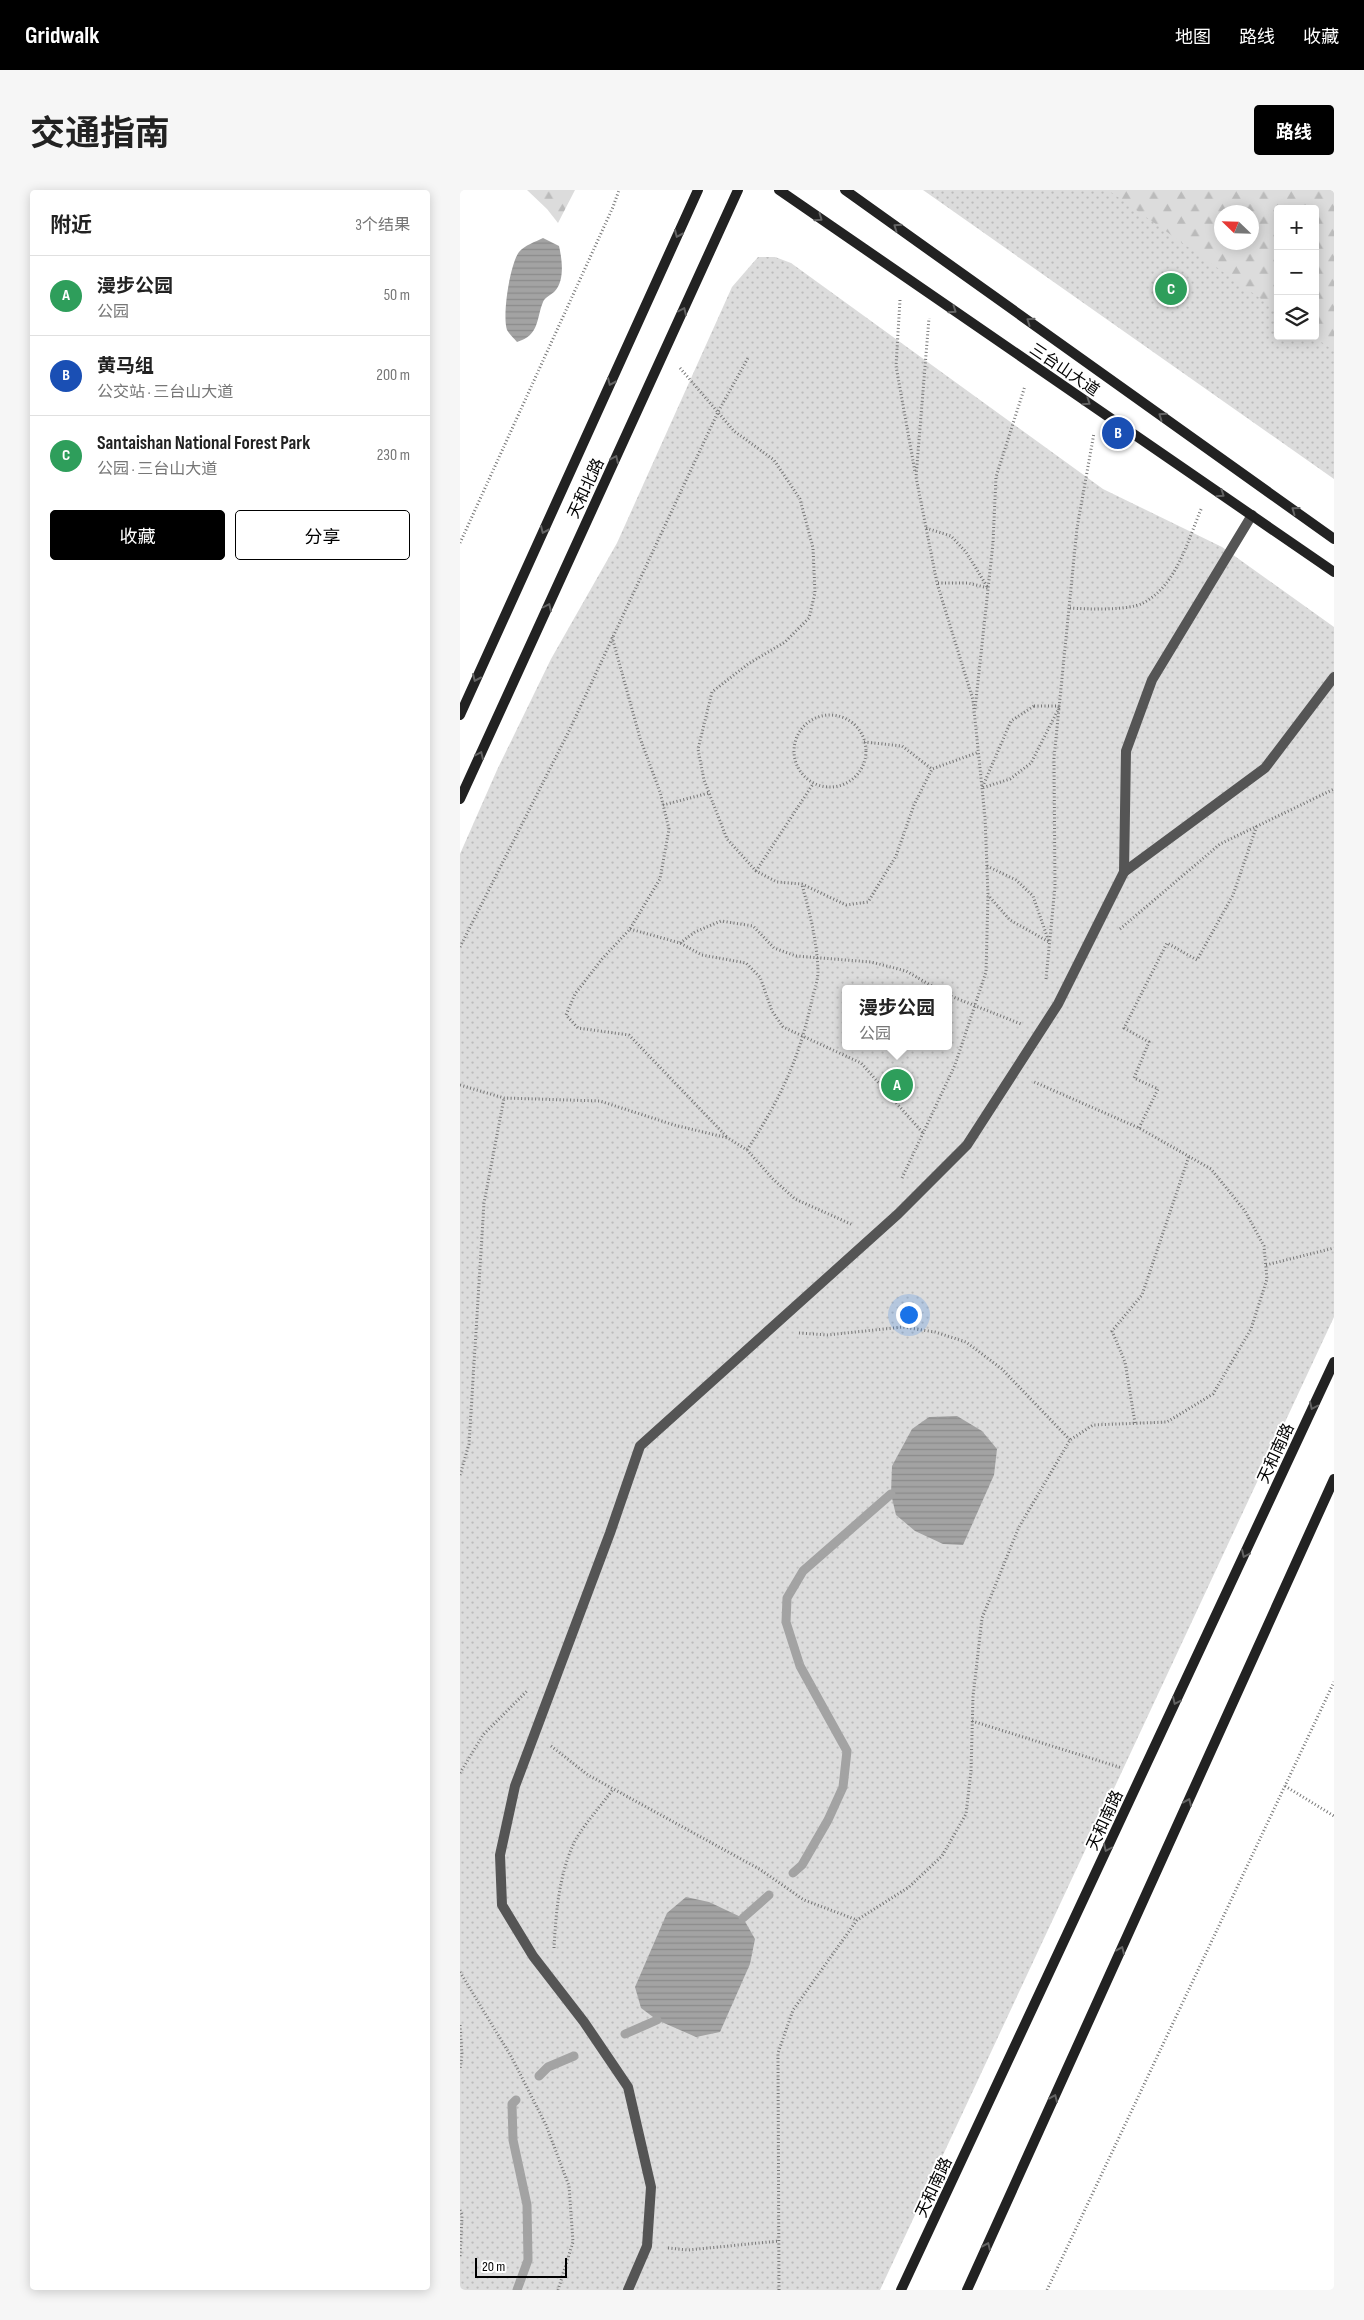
<!DOCTYPE html>
<html lang="zh">
<meta charset="utf-8">
<style>
body{margin:0;font-family:"Sofia Sans Condensed","Noto Sans SC",sans-serif;background:#f6f6f6;color:#222}
.controls{position:absolute;right:15px;top:15px;display:grid;overflow:hidden;border-radius:5px;box-shadow:0 2px 12px #0003}
.controls button{width:45px;height:45px;display:grid;place-items:center;padding:0;border:0;border-bottom:1px solid #e0e0e0;background:#fff;color:#222;font:25px sans-serif}
.compass{position:absolute;left:754px;top:15px;width:45px;height:45px;border-radius:50%;background:#fff;box-shadow:0 2px 12px #0003;rotate:293deg}
.scale{position:absolute;left:15px;bottom:12px;width:92px;box-sizing:border-box;padding-left:5px;border:2px solid #000;border-top:0;font-size:14px;line-height:18px;white-space:nowrap;color:#000;-webkit-text-stroke:4px #fff;paint-order:stroke}
.you{position:absolute;left:448px;top:1124px;width:18px;height:18px;margin:-12px;border:4px solid #fff;border-radius:50%;background:#1a73e8;box-shadow:0 0 0 8px #1a73e833}
.badge{display:grid;place-items:center;width:32px;height:32px;border-radius:50%;background:#000;color:#fff;font-size:16px;font-weight:700}
.pin{position:absolute;translate:-50% -50%;border:2px solid #fff;box-shadow:0 1px 5px #0006}
.popup{position:absolute;left:382px;top:795px;width:110px;height:65px;box-sizing:border-box;display:grid;place-content:center;border-radius:5px;background:#fff;filter:drop-shadow(0 1px 4px #0005);font-size:16px;white-space:nowrap;color:#767676}
.popup b{font-size:19px;color:#222}
.popup::after{content:'';position:absolute;left:50%;top:100%;margin-left:-10px;border:10px solid transparent;border-top-color:#fff}
.list{margin:0;padding:0;list-style:none}
h2{display:flex;justify-content:space-between;align-items:center;height:65px;margin:0;padding:0 20px;font-size:21px}
h2 small{font-size:16px;font-weight:400;color:#767676}
.list li{display:grid;grid-template-columns:32px 1fr auto;gap:15px;align-items:center;box-sizing:border-box;height:80px;padding:0 20px;border-top:1px solid #e0e0e0}
.list b{display:block;font-size:19px;white-space:nowrap}
.list p{margin:0;font-size:16px;white-space:nowrap;color:#767676}
.list em{font-size:16px;font-style:normal;color:#767676}
.actions{display:flex;gap:10px;padding:15px 20px}
.actions a{flex:1;padding:11px 0;border:1px solid #000;border-radius:5px;text-align:center;font-size:18px;color:#000}
.actions .main{background:#000;color:#fff}
.icon{flex:none;width:28px;height:28px;fill:none;stroke:currentColor;stroke-width:2;stroke-linecap:round;stroke-linejoin:round}
.map{position:relative;flex:none;width:874px;height:2100px;overflow:hidden;border-radius:5px}
header{display:flex;align-items:center;gap:30px;box-sizing:border-box;height:70px;padding:0 25px;background:#000;color:#fff}
header strong{font-size:24px}
nav{display:flex;gap:28px;margin-inline-start:auto;font-size:18px}
.intro{display:flex;align-items:center;justify-content:space-between;box-sizing:border-box;height:120px;padding:0 30px}
h1{margin:0;font-size:35px}
.button{padding:12px 22px;border-radius:5px;background:#000;color:#fff;font-size:18px;font-weight:700}
main{display:flex;gap:30px;padding:0 30px}
aside{flex:1;background:#fff;border-radius:5px;box-shadow:0 2px 12px #0003}
.map>svg:first-child{display:block}
.grass{fill:url(#grass-dots);fill-rule:evenodd}
.forest{fill:url(#forest-firs);fill-rule:evenodd}
.water{fill:url(#water-rules)}
.lines{fill:none;stroke-linecap:round;stroke-linejoin:round}
.stream{stroke:#a3a3a3;stroke-width:9}
.path{stroke:#777;stroke-width:3;stroke-dasharray:1 2.5;stroke-linecap:butt}
.street{stroke:#555;stroke-width:10}
.secondary{stroke:#222;stroke-width:10}
.oneway{stroke:#646464}
.labels{text-anchor:middle;stroke-width:4;stroke-linejoin:round;paint-order:stroke}
.street-label{font-size:16px;fill:#000;stroke:#fff}
</style>
<header>
<strong>Gridwalk</strong>
<nav><a>地图</a><a>路线</a><a>收藏</a></nav>
</header>
<div class="intro"><h1>交通指南</h1><a class="button">路线</a></div>
<main>
<aside>
<h2>附近<small>3个结果</small></h2>
<ul class="list">
<li><span class="badge" style="background:#2e9e5b">A</span><div><b>漫步公园</b><p>公园</p></div><em>50 m</em></li>
<li><span class="badge" style="background:#1a4fb4">B</span><div><b>黄马组</b><p>公交站 · 三台山大道</p></div><em>200 m</em></li>
<li><span class="badge" style="background:#2e9e5b">C</span><div><b>Santaishan National Forest Park</b><p>公园 · 三台山大道</p></div><em>230 m</em></li>
</ul>
<div class="actions"><a class="main">收藏</a><a>分享</a></div>
</aside>
<div class="map">
<svg width="874" height="2100" viewBox="0 0 874 2100">
<defs>
<pattern id="grass-dots" width="8" height="8" patternUnits="userSpaceOnUse" patternTransform="scale(1.25)"><rect width="8" height="8" fill="#dcdcdc"/><path d="M2 2h.1M6 6h.1" fill="none" stroke="#bbb" stroke-width="1.8" stroke-linecap="round"/></pattern>
<pattern id="forest-firs" width="22" height="20" patternUnits="userSpaceOnUse" patternTransform="scale(1.25)"><rect width="22" height="20" fill="#dcdcdc"/><path d="M5 1l3.5 6h-7zM16 11l3.5 6h-7z" fill="#bbb"/></pattern>
<pattern id="water-rules" width="6" height="5" patternUnits="userSpaceOnUse" patternTransform="scale(1.25)"><rect width="6" height="5" fill="#a3a3a3"/><path d="M0 2.5h6" fill="none" stroke="#8b8b8b"/></pattern>
</defs>
<rect width="100%" height="100%" fill="#fff"/>
<g class="grass">
<path d="M463,0H874V289ZM818,19H855V146H818ZM762,22H792V52H762Z"/>
<path d="M298,67H315L331,73L643,299L762,357L874,437V1127L420,2100H0V664L37,580L91,469L157,353L272,97ZM386,799H488V856H386Z"/>
</g>
<g class="forest">
<polygon points="67,0 115,0 98,33 87,19"/>
<path d="M648,0H874V161L853,146H855V19H818V121ZM762,22H792V52H762Z"/>
</g>
<g class="water">
<path d="M83,48L99,56C102,69 105,90 95,101C91,105 85,107 83,112C76,129 80,145 57,152C54,148 49,144 47,140C42,125 50,74 59,62C65,55 75,52 83,48Z"/>
<polygon points="497,1226 522,1241 537,1259 534,1285 503,1355 483,1354 455,1341 436,1325 431,1304 432,1276 452,1239 469,1227"/>
<polygon points="226,1707 249,1712 283,1728 295,1749 290,1774 260,1842 236,1847 197,1830 181,1818 175,1797 207,1723"/>
</g>
<g class="lines">
<g class="stream">
<polyline points="333,1683 342,1675 368,1630 383,1597 387,1561 340,1476 326,1432 327,1408 343,1381 431,1304"/>
<polyline points="283,1728 309,1705"/>
<polyline points="165,1844 197,1830"/>
<polyline points="79,1886 88,1877 114,1866"/>
<polyline points="56,1910 52,1914 53,1950 67,2015 68,2070 57,2100"/>
</g>
<g class="path">
<polyline points="440,110 436,176 455,282"/>
<polyline points="220,178 274,241 314,270 340,309 353,358 355,403 349,428 325,452 288,474 252,502 238,559 244,590 267,649 296,681 317,692 342,694 386,715 408,712 436,666 454,615 472,579 519,562"/>
<polyline points="466,338 491,346 506,362 528,398 508,393 477,393"/>
<polyline points="0,353 153,17 159,0"/>
<path d="M610,418C627,419 668,421 683,413C717,396 728,349 742,317"/>
<polyline points="152,447 180,548 200,602 209,639 200,689 170,739 142,769 115,804 106,825 118,838 169,845 267,947"/>
<polygon points="574,516 600,516 571,573 550,589 522,598 551,531"/>
<polyline points="515,519 533,353 536,287 565,196"/>
<circle cx="370" cy="561" r="36"/>
<polyline points="404,552 442,556 472,579"/>
<polyline points="203,615 249,603"/>
<polyline points="527,676 556,690 573,706 589,752 550,730 528,705"/>
<polyline points="296,681 353,594"/>
<polyline points="170,739 220,753 242,765 286,773 300,787 312,821 323,837 401,873 463,943"/>
<polyline points="660,739 760,654 874,599"/>
<polyline points="220,753 235,742 261,731 293,736 314,758 336,766 411,772 446,781 477,799"/>
<polyline points="0,757 109,541 258,222 288,168"/>
<polyline points="586,789 595,697 594,568 617,338 634,243"/>
<polyline points="488,805 561,834"/>
<polyline points="0,895 44,908 140,911 214,935 268,948 287,960 313,989 335,1009 393,1035"/>
<polyline points="679,938 698,899 674,888 689,852 664,838 707,753 737,770 773,705 797,635"/>
<path d="M287,960C319,911 338,872 351,814C353,804 358,792 358,781C357,752 350,723 342,695"/>
<polyline points="442,988 495,875 526,782 528,705 525,627 513,510 477,393 456,287 469,128"/>
<polyline points="806,1075 874,1058"/>
<polyline points="339,1143 367,1145 443,1137 475,1142 506,1152 542,1179 610,1250"/>
<polyline points="675,1233 665,1172 652,1141 682,1105 729,966"/>
<polyline points="0,1285 9,1254 24,1013 44,908"/>
<polyline points="512,1531 662,1578"/>
<polyline points="91,1556 128,1585 301,1680 344,1710 397,1730"/>
<polyline points="0,1583 23,1545 67,1501"/>
<polyline points="825,1596 874,1626"/>
<path d="M94,1758C96,1722 99,1682 116,1649C126,1632 141,1616 153,1599"/>
<polyline points="0,1782 52,1868 86,1935 109,1996 113,2052 98,2100"/>
<polyline points="0,1835 2,1865 0,1879"/>
<polyline points="0,2020 2,2026 0,2068"/>
<polyline points="208,2058 228,2060 319,2051"/>
<polyline points="319,2100 318,1863 333,1820 397,1730 449,1697 482,1666 506,1624 511,1581 513,1507 522,1428 559,1337 610,1250 633,1235 707,1232 753,1204 791,1139 807,1089 804,1056 785,1021 751,979 679,938 572,891"/>
<polyline points="587,2100 874,1492"/>
</g>
<g class="street">
<polyline points="664,682 805,578 874,487"/>
<polyline points="168,2100 187,2056 191,1997 168,1897 124,1832 73,1766 42,1715 40,1665 55,1596 150,1343 180,1256 438,1024 507,955 598,814 664,682 666,561 692,490 792,325"/>
</g>
<g class="secondary">
<polyline points="319,0 874,382"/>
<polyline points="385,0 874,349"/>
<polyline points="0,525 238,0"/>
<polyline points="0,609 278,0"/>
<polyline points="441,2100 874,1172"/>
<polyline points="507,2100 874,1289"/>
</g>
</g>
<defs><path id="oneway-chevron" d="M-2-3.5L2.5 0L-2 3.5" fill="none" stroke-width="1.6" stroke-linecap="round" stroke-linejoin="round" transform="scale(1.25)"/></defs>
<g class="oneway">
<use href="#oneway-chevron" transform="translate(359 28) rotate(35)"/>
<use href="#oneway-chevron" transform="translate(437 37) rotate(-145)"/>
<use href="#oneway-chevron" transform="translate(218 44) rotate(114)"/>
<use href="#oneway-chevron" transform="translate(493 120) rotate(35)"/>
<use href="#oneway-chevron" transform="translate(223 121) rotate(-65)"/>
<use href="#oneway-chevron" transform="translate(570 131) rotate(-145)"/>
<use href="#oneway-chevron" transform="translate(151 192) rotate(114)"/>
<use href="#oneway-chevron" transform="translate(627 212) rotate(34)"/>
<use href="#oneway-chevron" transform="translate(702 226) rotate(-145)"/>
<use href="#oneway-chevron" transform="translate(155 269) rotate(-65)"/>
<use href="#oneway-chevron" transform="translate(761 304) rotate(34)"/>
<use href="#oneway-chevron" transform="translate(835 320) rotate(-144)"/>
<use href="#oneway-chevron" transform="translate(84 340) rotate(114)"/>
<use href="#oneway-chevron" transform="translate(88 417) rotate(-65)"/>
<use href="#oneway-chevron" transform="translate(16 488) rotate(114)"/>
<use href="#oneway-chevron" transform="translate(20 565) rotate(-65)"/>
<use href="#oneway-chevron" transform="translate(853 1216) rotate(115)"/>
<use href="#oneway-chevron" transform="translate(785 1364) rotate(115)"/>
<use href="#oneway-chevron" transform="translate(716 1511) rotate(115)"/>
<use href="#oneway-chevron" transform="translate(728 1612) rotate(-66)"/>
<use href="#oneway-chevron" transform="translate(647 1658) rotate(115)"/>
<use href="#oneway-chevron" transform="translate(661 1760) rotate(-66)"/>
<use href="#oneway-chevron" transform="translate(594 1908) rotate(-66)"/>
<use href="#oneway-chevron" transform="translate(527 2056) rotate(-66)"/>
</g>
<g class="labels">
<g class="street-label">
<text transform="translate(605 179) rotate(34)" y="6">三台山大道</text>
<text transform="translate(125 298) rotate(-65)" y="6">天和北路</text>
<text transform="translate(815 1263) rotate(-65)" y="6">天和南路</text>
<text transform="translate(644 1630) rotate(-65)" y="6">天和南路</text>
<text transform="translate(473 1997) rotate(-65)" y="6">天和南路</text>
</g>
</g>
</svg>
<div class="controls">
<button>+</button>
<button>−</button>
<button><svg class="icon" aria-label="layers" viewBox="0 0 24 24"><path d="M12 4l9 5-9 5-9-5zM3 14l9 5 9-5"/></svg></button>
</div>
<svg class="compass" viewBox="-18 -18 36 36"><path d="M0-13l5 13h-10z" fill="#e53935"/><path d="M0 13l5-13h-10z" fill="#767676"/></svg>
<div class="scale">20 m</div>
<div class="you"></div>
<div class="pin badge" style="left:437px;top:895px;background:#2e9e5b">A</div>
<div class="popup"><b>漫步公园</b>公园</div>
<div class="pin badge" style="left:658px;top:243px;background:#1a4fb4">B</div>
<div class="pin badge" style="left:711px;top:99px;background:#2e9e5b">C</div>
</div>
</main>
